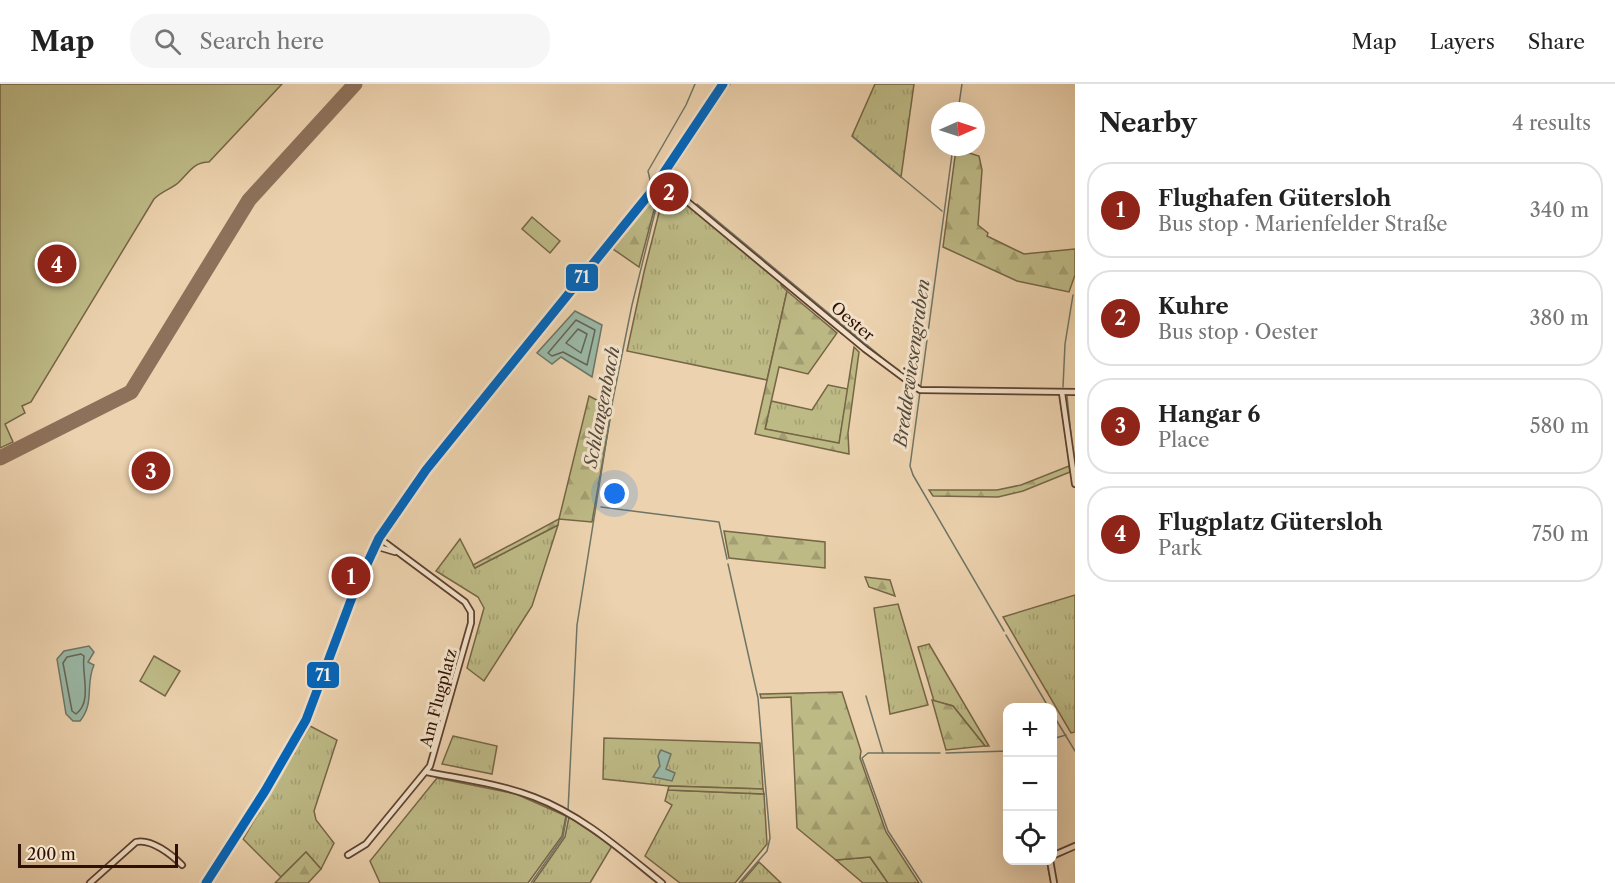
<!DOCTYPE html>
<meta charset="utf-8">
<style>
body{margin:0;font-family:"Libre Caslon Text",serif;background:#f6f6f6;color:#222}
.controls{position:absolute;right:18px;bottom:18px;display:grid;overflow:hidden;border-radius:12px;box-shadow:0 6px 24px #0002}
.controls button{width:54px;height:54px;display:grid;place-items:center;padding:0;border:0;border-bottom:2px solid #e0e0e0;background:#fff;color:#222;font:30px sans-serif}
.compass{position:absolute;left:931px;top:18px;width:54px;height:54px;border-radius:50%;background:#fff;box-shadow:0 6px 24px #0002;rotate:87deg}
.scale{position:absolute;left:18px;bottom:15px;width:160px;box-sizing:border-box;padding-left:6px;border:3px solid #2e1005;border-top:0;font-size:16px;line-height:21px;white-space:nowrap;color:#2e1005;-webkit-text-stroke:4px #f3e2ca;paint-order:stroke}
.you{position:absolute;left:615px;top:410px;width:21px;height:21px;margin:-15px;border:4px solid #fff;border-radius:50%;background:#1a73e8;box-shadow:0 0 0 9px #1a73e833}
.badge{display:grid;place-items:center;width:39px;height:39px;border-radius:50%;background:#8f2418;color:#fff;font-size:20px;font-weight:700}
.pin{position:absolute;translate:-50% -50%;border:3px solid #fff;box-shadow:0 2px 6px #0006}
.list{margin:0;padding:0;list-style:none}
h2{display:flex;justify-content:space-between;align-items:center;height:78px;margin:0;padding:0 24px;font-size:26px}
h2 small{font-size:20px;font-weight:400;color:#767676}
.list li{display:grid;grid-template-columns:39px 1fr auto;gap:18px;align-items:center;box-sizing:border-box;height:96px;margin:0 12px 12px;padding:0 12px;border:2px solid #e0e0e0;border-radius:24px}
.list b{display:block;font-size:22px;white-space:nowrap}
.list p{margin:0;font-size:20px;white-space:nowrap;color:#767676}
.list em{font-size:20px;font-style:normal;color:#767676}
.icon{flex:none;width:33px;height:33px;fill:none;stroke:currentColor;stroke-width:2;stroke-linecap:round;stroke-linejoin:round}
.map{position:relative;flex:none;width:1075px;height:799px;overflow:hidden}
header{display:flex;align-items:center;gap:36px;box-sizing:border-box;height:84px;padding:0 30px;background:#fff;border-bottom:2px solid #e0e0e0}
header strong{font-size:28px}
nav{display:flex;gap:33px;margin-inline-start:auto;font-size:21px}
.search{width:420px;height:54px;background:#f6f6f6;display:flex;align-items:center;gap:15px;box-sizing:border-box;padding:0 21px;border-radius:24px;color:#767676;font-size:22px}
main{display:flex}
aside{flex:1;background:#fff}
.map>svg:first-child{display:block}
.grass{fill:url(#grass-tufts);stroke:#766546;stroke-width:1.5}
.forest{fill:url(#forest-firs);stroke:#766546;stroke-width:1.5}
.park{fill:#bdba86;stroke:#766546;stroke-width:1.5}
.water{fill:#9ab8a6;stroke:#6f7566;stroke-width:1.5}
.lines{fill:none;stroke-linecap:round;stroke-linejoin:round}
.shore{stroke:#646456;stroke-width:1.5}
.stream{stroke:#6f7566;stroke-width:1.5}
.taxiway{stroke:#8d715a;stroke-width:15}
.minor-casing{stroke:#5e402f;stroke-width:8}
.primary-casing{stroke:#2e1005;stroke-width:10}
.minor{stroke:#f3e2ca;stroke-width:4.5}
.primary{stroke:#e6b977;stroke-width:7}
.bus-1-casing{stroke:#f3e2ca;stroke-width:14}
.bus-1{stroke:#0065bd;stroke-width:9}
.labels{text-anchor:middle;stroke-width:6;stroke-linejoin:round;paint-order:stroke}
.street-label{font-size:16px;fill:#2e1005;stroke:#f3e2ca}
.water-label{font-size:18px;font-style:italic;fill:#544b3d;stroke:#f3e2ca}
.line-badge{stroke:#f3e2ca;stroke-width:2}
.badge-label{font-size:16px;text-anchor:middle;font-weight:bold;fill:#fff}
</style>
<header>
<strong>Map</strong>
<div class="search"><svg class="icon" aria-label="search" viewBox="0 0 24 24"><circle cx="10" cy="10" r="6"/><path d="M15 15l6 6"/></svg>Search here</div>
<nav><a>Map</a><a>Layers</a><a>Share</a></nav>
</header>
<main>
<div class="map">
<svg width="1075" height="799" viewBox="0 0 1075 799">
<defs>
<pattern id="grass-tufts" width="24" height="20" patternUnits="userSpaceOnUse" patternTransform="scale(1.5)"><rect width="24" height="20" fill="#bdba86"/><path d="M3 7l-1-3M5 7V3M7 7l1-3M15 17l-1-3M17 17v-4M19 17l1-3" fill="none" stroke="#a39f72"/></pattern>
<pattern id="forest-firs" width="22" height="20" patternUnits="userSpaceOnUse" patternTransform="scale(1.5)"><rect width="22" height="20" fill="#bdba86"/><path d="M5 1l3.5 6h-7zM16 11l3.5 6h-7z" fill="#a39f72"/></pattern>
</defs>
<rect width="100%" height="100%" fill="#ecd2ae"/>
<filter id="stains"><feTurbulence type="fractalNoise" baseFrequency=".00333" numOctaves="4"/><feColorMatrix values="0 0 0 0 .2 0 0 0 0 .09 0 0 0 0 .02 0 0 0 .5 -.17"/></filter>
<radialGradient id="worn" r=".72"><stop offset=".6" stop-color="#630" stop-opacity="0"/><stop offset="1" stop-color="#630" stop-opacity=".3"/></radialGradient>
<g class="grass">
<polygon points="875,0 914,0 901,93 852,52"/>
<polygon points="665,105 675,114 678,112 782,199 781,201 787,207 767,296 627,267 644,188"/>
<polygon points="828,301 848,305 839,360 765,345 771,317 812,326"/>
<polygon points="558,441 532,522 484,597 467,584 484,524 478,513 436,487 460,455 475,484"/>
<polygon points="1075,511 1075,648 1071,649 1003,533"/>
<polygon points="898,520 928,621 890,630 874,524"/>
<polygon points="929,560 989,662 985,662 953,622 934,617 918,563"/>
<polygon points="310,642 337,656 314,727 316,736 334,759 321,785 306,768 281,793 243,755"/>
<polygon points="453,652 497,662 492,690 442,680"/>
<polygon points="604,654 760,659 763,705 669,702 603,695"/>
<polygon points="437,694 516,710 566,732 562,752 528,799 380,799 370,777"/>
<polygon points="668,706 764,710 767,760 735,799 680,799 645,772 672,721 665,717"/>
<polygon points="569,733 612,762 590,799 533,799 565,753"/>
<polygon points="870,773 888,799 863,799 836,776"/>
<polygon points="759,778 781,799 741,799"/>
</g>
<g class="forest">
<polygon points="956,65 979,72 982,86 978,141 988,149 987,152 1024,170 1075,165 1075,191 1069,208 1017,197 943,163"/>
<polygon points="654,113 657,115 639,183 613,165"/>
<polygon points="787,207 837,249 808,290 779,283 765,345 839,359 854,263 859,268 848,349 849,370 755,350"/>
<polygon points="589,312 612,324 592,438 559,435 558,441 475,484 473,481 559,435"/>
<polygon points="1069,382 1070,388 1023,407 998,413 933,412 929,406 997,406 1021,401"/>
<polygon points="724,447 825,458 825,484 729,474"/>
<polygon points="865,493 890,496 895,512 869,503"/>
<polygon points="842,608 861,667 860,674 886,748 919,799 888,799 870,773 836,776 797,744 791,613 761,614 760,610"/>
<polygon points="932,616 953,622 985,662 946,666"/>
<polygon points="669,702 763,705 764,710 668,706"/>
<polygon points="306,768 321,785 308,799 275,799"/>
</g>
<g class="park">
<path d="M0,0H282L209,78C193,78 189,89 178,99C171,105 162,107 154,115L31,318L22,322L25,329L5,340L13,358L0,364Z"/>
<polygon points="532,133 560,157 550,169 522,145"/>
<polygon points="154,572 180,587 165,612 140,597"/>
</g>
<g class="water">
<polygon points="575,227 602,241 592,293 561,273 552,280 537,269"/>
<path d="M89,562L94,568L88,578L94,581C85,600 95,619 80,637H73L66,630L57,575L64,567Z"/>
<polygon points="661,666 671,670 666,685 675,689 672,697 653,693 660,682 658,672"/>
</g>
<g class="lines">
<g class="shore">
<polygon points="576,236 595,246 587,281 563,268 552,272 548,269"/>
<polygon points="578,245 587,250 581,269 566,259"/>
<path d="M81,570L84,572C81,588 93,618 76,630L72,627L63,579L67,573Z"/>
</g>
<g class="stream">
<polyline points="958,27 962,0"/>
<polyline points="853,53 942,127"/>
<polyline points="953,63 910,382 913,391 1004,547"/>
<polyline points="669,92 730,0"/>
<polyline points="651,100 648,87 686,21 695,0"/>
<polyline points="697,120 902,290"/>
<polyline points="790,206 842,250"/>
<polyline points="847,253 857,262"/>
<polyline points="1063,303 1065,260 1073,211"/>
<polyline points="1067,312 1073,371"/>
<polyline points="1060,315 1069,377"/>
<polyline points="601,423 719,438 727,475"/>
<polyline points="728,480 758,614 770,754 767,767 739,799"/>
<polyline points="1006,551 1049,624"/>
<polyline points="866,612 883,669"/>
<polyline points="1052,629 1075,667"/>
<polyline points="1052,655 1066,651"/>
<polyline points="946,669 1008,667"/>
<polyline points="568,727 577,541 613,315 632,221 658,116 655,107"/>
<polyline points="1048,784 1051,799"/>
<polyline points="531,799 563,753 567,731"/>
<polyline points="922,799 888,747 862,674 868,669 940,669"/>
</g>
<polyline class="taxiway" points="0,374 131,308 249,116 355,0"/>
<g class="minor-casing">
<g id="minor">
<polyline points="660,95 865,265 920,306 1075,308"/>
<polyline points="1062,309 1075,400"/>
<polyline points="375,462 395,468"/>
<path d="M427,688C462,695 500,700 534,713C582,731 622,767 662,799"/>
<polyline points="348,771 366,760 430,682 471,539 471,528 465,518 379,454"/>
<polyline points="1052,772 1075,762"/>
<polyline points="1050,776 1054,799"/>
<path d="M90,799L136,758C151,754 172,771 182,781"/>
</g>
</g>
<g class="primary-casing">
<polyline id="primary" points="206,799 265,707 306,636 354,508 379,454 426,386 651,108 723,0"/>
</g>
<use href="#minor" class="minor"/>
<use href="#primary" class="primary"/>
<g class="bus-1-casing">
<polyline id="bus-1" points="206,799 265,707 306,636 354,508 379,454 426,386 651,108 723,0"/>
</g>
<use href="#bus-1" class="bus-1"/>
</g>
<g class="labels">
<g class="street-label">
<text transform="translate(853 237) rotate(40)" y="6">Oester</text>
<text transform="translate(438 614) rotate(-75)" y="6">Am Flugplatz</text>
</g>
<g class="water-label">
<text transform="translate(912 279) rotate(-82)" y="6">Breddewiesengraben</text>
<text transform="translate(602 323) rotate(-79)" y="6">Schlangenbach</text>
</g>
</g>
<g class="line-badge">
<rect x="565" y="179" width="34" height="29" rx="6" fill="#0065bd"/>
<rect x="306" y="577" width="34" height="28" rx="6" fill="#0065bd"/>
</g>
<g class="badge-label">
<text x="582" y="199">71</text>
<text x="323" y="597">71</text>
</g>
<rect width="100%" height="100%" filter="url(#stains)"/>
<rect width="100%" height="100%" fill="url(#worn)"/>
</svg>
<div class="controls">
<button>+</button>
<button>−</button>
<button><svg class="icon" aria-label="locate" viewBox="0 0 24 24"><circle cx="12" cy="12" r="6"/><path d="M12 2v4M12 18v4M2 12h4M18 12h4"/></svg></button>
</div>
<svg class="compass" viewBox="-18 -18 36 36"><path d="M0-13l5 13h-10z" fill="#e53935"/><path d="M0 13l5-13h-10z" fill="#767676"/></svg>
<div class="scale">200 m</div>
<div class="you"></div>
<div class="pin badge" style="left:351px;top:492px">1</div>
<div class="pin badge" style="left:669px;top:108px">2</div>
<div class="pin badge" style="left:151px;top:387px">3</div>
<div class="pin badge" style="left:57px;top:180px">4</div>
</div>
<aside>
<h2>Nearby<small>4 results</small></h2>
<ul class="list">
<li><span class="badge">1</span><div><b>Flughafen Gütersloh</b><p>Bus stop · Marienfelder Straße</p></div><em>340 m</em></li>
<li><span class="badge">2</span><div><b>Kuhre</b><p>Bus stop · Oester</p></div><em>380 m</em></li>
<li><span class="badge">3</span><div><b>Hangar 6</b><p>Place</p></div><em>580 m</em></li>
<li><span class="badge">4</span><div><b>Flugplatz Gütersloh</b><p>Park</p></div><em>750 m</em></li>
</ul>
</aside>
</main>
